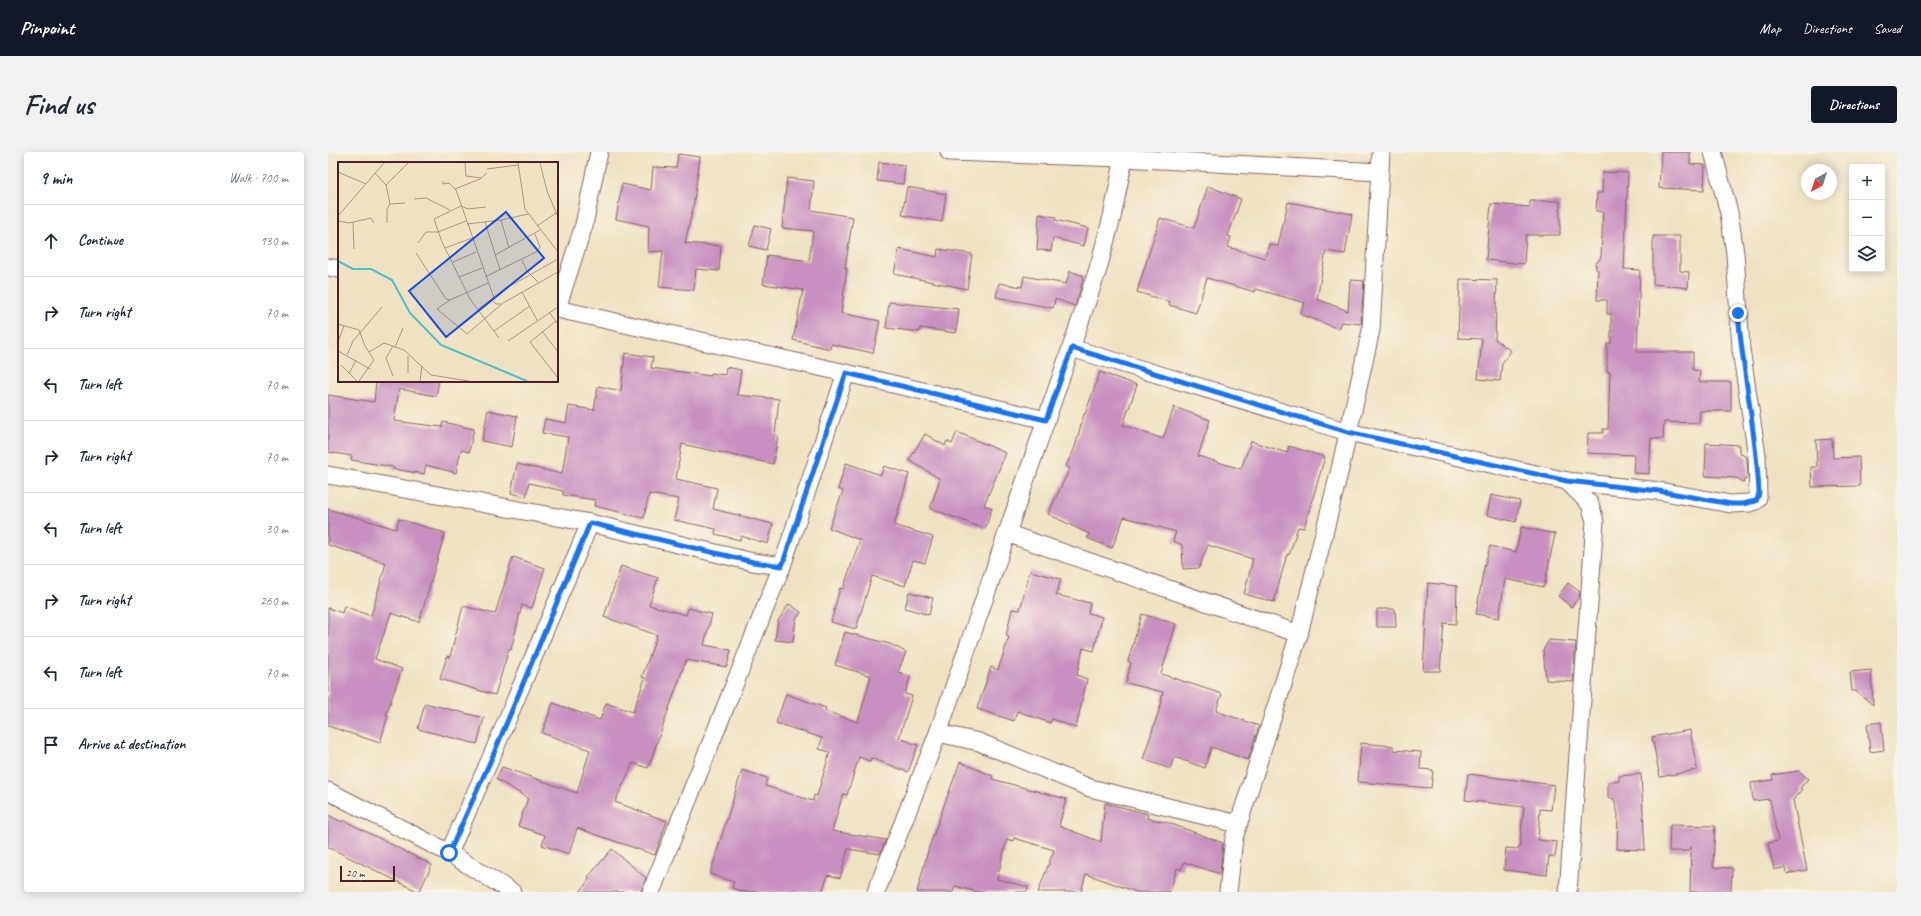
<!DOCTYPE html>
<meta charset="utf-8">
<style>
body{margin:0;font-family:Caveat,sans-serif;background:#f2f2f3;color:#1f2937}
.controls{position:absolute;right:12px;top:12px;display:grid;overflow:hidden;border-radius:4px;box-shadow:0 2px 10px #0003}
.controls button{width:36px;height:36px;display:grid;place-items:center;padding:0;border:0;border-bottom:1px solid #e0e1e3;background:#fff;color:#1f2937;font:20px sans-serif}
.compass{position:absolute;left:1473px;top:12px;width:36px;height:36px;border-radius:50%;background:#fff;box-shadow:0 2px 10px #0003;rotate:219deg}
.scale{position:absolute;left:12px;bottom:10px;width:55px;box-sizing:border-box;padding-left:4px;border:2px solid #4a1f2b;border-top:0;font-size:11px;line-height:14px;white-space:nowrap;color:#4a1f2b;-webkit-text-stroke:3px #fcf5e5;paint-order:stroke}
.stop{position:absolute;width:12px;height:12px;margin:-9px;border:3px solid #1a73e8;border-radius:50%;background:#fff}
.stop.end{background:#1a73e8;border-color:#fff;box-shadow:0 1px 4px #0008}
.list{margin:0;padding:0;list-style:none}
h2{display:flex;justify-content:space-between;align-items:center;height:52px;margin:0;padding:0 16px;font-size:17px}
h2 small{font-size:13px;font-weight:400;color:#747a83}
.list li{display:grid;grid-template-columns:26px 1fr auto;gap:12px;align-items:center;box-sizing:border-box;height:72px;padding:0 16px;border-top:1px solid #e0e1e3}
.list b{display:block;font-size:15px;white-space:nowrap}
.list em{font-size:13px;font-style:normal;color:#747a83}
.icon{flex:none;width:22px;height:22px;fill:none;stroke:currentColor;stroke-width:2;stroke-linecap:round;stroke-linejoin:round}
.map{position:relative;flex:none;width:1569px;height:740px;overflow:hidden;border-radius:4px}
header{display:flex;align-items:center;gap:24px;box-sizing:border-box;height:56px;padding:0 20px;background:#111827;color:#fff}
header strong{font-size:19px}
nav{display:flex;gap:22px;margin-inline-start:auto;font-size:14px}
.intro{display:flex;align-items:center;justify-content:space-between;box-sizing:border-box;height:96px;padding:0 24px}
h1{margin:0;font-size:28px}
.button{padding:10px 18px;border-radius:4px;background:#111827;color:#fff;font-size:14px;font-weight:700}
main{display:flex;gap:24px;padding:0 24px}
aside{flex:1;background:#fff;border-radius:4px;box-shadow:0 2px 10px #0003}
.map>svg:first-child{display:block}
.building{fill:#c790c0}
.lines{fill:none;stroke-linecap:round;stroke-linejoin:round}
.minor-casing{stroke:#836360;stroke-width:19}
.minor{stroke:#fff;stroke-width:17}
.route{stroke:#1a73e8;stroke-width:5}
.inset-river{fill:none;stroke:#50bdc9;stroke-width:2}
.inset-road{fill:none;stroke:#ac9486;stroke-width:1}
.view{fill:#1d4ed8;fill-opacity:0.15;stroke:#1d4ed8;stroke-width:2}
.inset-edge{fill:none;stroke:#4a1f2b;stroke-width:2}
</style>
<header>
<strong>Pinpoint</strong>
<nav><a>Map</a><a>Directions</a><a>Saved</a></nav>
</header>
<div class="intro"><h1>Find us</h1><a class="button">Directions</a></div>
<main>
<aside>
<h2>9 min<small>Walk · 700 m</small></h2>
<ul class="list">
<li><svg class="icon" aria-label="ahead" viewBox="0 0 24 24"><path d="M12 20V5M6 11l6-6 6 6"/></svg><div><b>Continue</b></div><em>130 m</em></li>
<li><svg class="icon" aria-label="right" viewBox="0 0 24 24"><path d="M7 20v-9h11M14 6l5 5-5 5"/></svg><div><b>Turn right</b></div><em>70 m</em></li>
<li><svg class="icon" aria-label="left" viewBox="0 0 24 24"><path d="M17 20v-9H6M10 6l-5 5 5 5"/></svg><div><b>Turn left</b></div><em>70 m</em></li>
<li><svg class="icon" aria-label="right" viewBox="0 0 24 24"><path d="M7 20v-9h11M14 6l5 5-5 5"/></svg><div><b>Turn right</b></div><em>70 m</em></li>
<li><svg class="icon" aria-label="left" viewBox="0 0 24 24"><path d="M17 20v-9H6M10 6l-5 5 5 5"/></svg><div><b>Turn left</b></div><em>30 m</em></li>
<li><svg class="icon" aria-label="right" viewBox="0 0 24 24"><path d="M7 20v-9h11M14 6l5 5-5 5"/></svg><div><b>Turn right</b></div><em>260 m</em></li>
<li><svg class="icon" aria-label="left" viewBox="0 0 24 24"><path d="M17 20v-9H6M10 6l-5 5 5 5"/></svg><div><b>Turn left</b></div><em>70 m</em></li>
<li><svg class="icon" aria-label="arrive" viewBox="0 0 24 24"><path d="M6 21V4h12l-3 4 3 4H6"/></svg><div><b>Arrive at destination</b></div></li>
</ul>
</aside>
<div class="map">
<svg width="1569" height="740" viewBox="0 0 1569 740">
<rect width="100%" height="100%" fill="#fcf5e5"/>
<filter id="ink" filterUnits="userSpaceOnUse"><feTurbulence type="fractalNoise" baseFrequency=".025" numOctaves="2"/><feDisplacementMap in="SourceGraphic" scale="8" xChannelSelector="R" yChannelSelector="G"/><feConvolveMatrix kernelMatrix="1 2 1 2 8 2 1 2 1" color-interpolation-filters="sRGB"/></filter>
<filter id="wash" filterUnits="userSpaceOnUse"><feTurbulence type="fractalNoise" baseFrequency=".012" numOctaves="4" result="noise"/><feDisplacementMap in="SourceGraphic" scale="16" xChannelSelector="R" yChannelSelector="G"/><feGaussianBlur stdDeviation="0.9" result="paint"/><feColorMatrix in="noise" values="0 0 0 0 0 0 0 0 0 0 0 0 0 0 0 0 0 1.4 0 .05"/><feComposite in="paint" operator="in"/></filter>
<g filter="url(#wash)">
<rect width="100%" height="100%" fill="#eee2c2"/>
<g id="blocks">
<g class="building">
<polygon points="1333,0 1362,0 1362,12 1377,13 1376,38 1331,36"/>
<polygon points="350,2 372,5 365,56 357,91 393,94 391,119 368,117 366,138 331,135 335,99 320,100 321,74 288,67 294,32 323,38 325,15 348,16"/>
<polygon points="551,10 577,13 575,32 549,29"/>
<polygon points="1275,20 1300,21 1296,117 1312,118 1309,200 1365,200 1365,218 1372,219 1371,230 1403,230 1403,259 1372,259 1371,271 1336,270 1335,287 1323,286 1321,322 1305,321 1306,303 1259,301 1260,281 1275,281 1275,277 1280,277 1282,220 1279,220 1279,191 1283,191 1283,162 1279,162 1279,148 1269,148 1270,118 1267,116 1269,114 1267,113 1273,105 1275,60 1268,59 1269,41 1274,41"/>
<polygon points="459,26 486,29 483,58 525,65 517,116 519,116 513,161 552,169 545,201 503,192 502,197 465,188 475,138 435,132 439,103 481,109 485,79 454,76"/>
<polygon points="880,34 913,47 900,84 903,85 900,95 937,106 941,92 950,94 960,50 1024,62 1017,102 998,99 989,147 1020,159 1022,128 1036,129 1033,172 1014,170 1011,177 972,162 977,151 928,137 927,140 879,126 868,161 841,153 842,150 809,140 832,66 866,76"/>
<polygon points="579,35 618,42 614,70 574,63"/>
<polygon points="1202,49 1232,49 1232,83 1198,83 1196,112 1158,108 1163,52 1202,55"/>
<polygon points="711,62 728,65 727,68 760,76 756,94 725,86 723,99 709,98"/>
<polygon points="427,73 443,77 438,98 421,94"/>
<polygon points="1325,84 1352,84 1352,119 1361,120 1360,136 1325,132"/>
<polygon points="571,97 609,105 610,97 644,102 639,137 566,122"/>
<polygon points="742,119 756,124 747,154 727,147 725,156 668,145 671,131 694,135 696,124 738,132"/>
<polygon points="1132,127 1169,128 1167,187 1183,199 1174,211 1172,229 1150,227 1154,187 1130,186"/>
<polygon points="561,150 631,157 628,181 592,176 592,180 558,176"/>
<polygon points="297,201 325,205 323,216 383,224 383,221 397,223 398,215 413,218 409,243 451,247 447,283 450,284 445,312 354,292 348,327 389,336 385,357 445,372 440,392 413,384 412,388 387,382 388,377 346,368 351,347 321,342 316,366 266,354 267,348 235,343 235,339 201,331 198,345 183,341 189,312 234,322 240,285 214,281 217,267 238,271 241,254 266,258 270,234 293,239"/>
<polygon points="772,220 809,233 795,273 835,287 846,255 882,268 870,304 913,317 923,289 959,301 961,294 997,305 976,376 970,375 961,403 959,402 946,450 916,442 925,407 880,393 871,416 855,417 854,393 845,389 848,380 796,365 784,396 759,386 761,382 720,362 742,316 738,314 747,295 756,262 757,262"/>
<polygon points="48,229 111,229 108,244 71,237 66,269 114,275 115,270 146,277 141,300 133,298 128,321 98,313 96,322 65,317 65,315 23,308 24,304 0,300 0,243 46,250"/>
<polygon points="160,258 189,264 184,295 154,289"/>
<polygon points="629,280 678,301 656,353 664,356 657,377 602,356 612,327 581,308 597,282 617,294 619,289 624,292"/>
<polygon points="1504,287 1505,306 1531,305 1532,334 1484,335 1483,315 1489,315 1488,288"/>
<polygon points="1378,291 1411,293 1411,300 1419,306 1420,325 1415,330 1409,326 1377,324"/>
<polygon points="518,311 553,323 556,314 581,322 566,373 605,385 597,411 585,408 577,434 544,424 528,477 503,470 512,436 515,437 532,388 501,376 515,339 510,337"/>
<polygon points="1163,343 1192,349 1188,370 1159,363"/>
<polygon points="0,357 68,377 71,367 117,381 91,470 63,461 47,507 74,517 58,563 60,563 52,591 0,574 0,456 14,461 16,454 43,464 58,411 0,393"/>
<polygon points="1193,375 1227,382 1216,435 1177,427 1171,466 1148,462 1156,416 1162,394 1188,400"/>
<polygon points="185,405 217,416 204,456 194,453 183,498 181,497 167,543 112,527 119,504 122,505 135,454 167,462"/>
<polygon points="293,414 330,426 321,453 358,463 360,456 384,462 376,493 403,498 399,515 358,508 320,616 305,611 287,650 339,669 327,703 249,676 241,702 214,693 217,683 190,674 200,646 168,627 174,615 249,641 262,598 214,581 225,551 272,568 278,551 305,560 317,526 314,525 329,483 276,465"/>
<polygon points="702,419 733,427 728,443 762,451 760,461 774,465 766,499 755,496 749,523 759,527 748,576 724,567 722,571 689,559 686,569 649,557 663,515 670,518 681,485 678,484 684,457 692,458"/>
<polygon points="1100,431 1129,434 1128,472 1116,471 1112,519 1095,519"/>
<polygon points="1240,431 1252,440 1251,445 1243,455 1230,444"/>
<polygon points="581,440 605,446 601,463 577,456"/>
<polygon points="461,452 473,460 468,467 465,490 447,488 450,469"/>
<polygon points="1049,457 1067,457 1068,475 1049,475"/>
<polygon points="814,462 848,472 833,522 894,542 888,559 931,574 920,608 883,595 877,616 846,605 842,617 815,607 834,549 833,549 835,540 798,531 803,511 800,509"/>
<polygon points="517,480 562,492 578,500 570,520 582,524 577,542 584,544 571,586 590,593 580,620 543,606 542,609 531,605 519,643 515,642 504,679 558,688 552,702 520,697 512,726 500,723 494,740 416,740 404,736 406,730 382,722 414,618 439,626 437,634 485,649 486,643 489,644 502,600 491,597 494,586 448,571 458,542 498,556 497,559 530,570 543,524 507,513"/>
<polygon points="1221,488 1248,490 1245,530 1218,528 1215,498"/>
<polygon points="1543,518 1545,553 1528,539 1524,539 1522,520"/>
<polygon points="97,551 156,566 149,592 90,577"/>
<polygon points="1553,570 1556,598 1542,600 1539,572"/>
<polygon points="1362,578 1369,618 1332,625 1324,585"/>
<polygon points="1033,591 1065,594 1065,598 1093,600 1092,617 1105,618 1103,636 1030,630"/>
<polygon points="632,610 665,624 664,627 738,647 731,674 773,690 777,651 820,662 819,666 841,671 895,691 892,722 856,710 853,718 849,716 842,740 809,740 758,722 753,740 710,740 726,698 686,686 686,689 679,687 669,727 700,735 699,740 650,740 627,734 625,740 589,740 601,695"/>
<polygon points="1471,619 1480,627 1472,636 1474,637 1465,648 1479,718 1459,722 1458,715 1446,718 1440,691 1450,689 1442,647 1425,649 1423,631 1445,628 1444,623"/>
<polygon points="1140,622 1226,633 1223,658 1212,657 1210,688 1229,690 1227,705 1221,704 1219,723 1176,718 1178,696 1191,697 1196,655 1137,648"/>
<polygon points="1313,622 1317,698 1289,697 1290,662 1286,647 1280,645 1280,631 1291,629 1291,624"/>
<polygon points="0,663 14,670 15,668 104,713 91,740 0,695"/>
<polygon points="1342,673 1387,674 1385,715 1404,716 1403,740 1362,740 1363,695 1360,699 1341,699"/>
<polygon points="284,697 318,726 314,738 311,740 252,740 262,726 260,725"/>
</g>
</g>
</g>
<g filter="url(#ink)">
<use href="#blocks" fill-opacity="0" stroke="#836360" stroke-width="1"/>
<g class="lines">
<g class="minor-casing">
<g id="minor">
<polyline points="621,0 796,6 1051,20"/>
<polyline points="0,115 11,117"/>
<polyline points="229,156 256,73 271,0"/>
<polyline points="229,157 518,221 718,268"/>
<polyline points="743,196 1020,280 1239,329 1331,339 1403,352 1421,351 1428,349 1430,345 1429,304 1413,197 1407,101 1401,61 1385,0"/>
<polyline points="0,323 262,371 425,410 454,414"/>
<polyline points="1239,329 1262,352 1267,369 1240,740"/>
<polyline points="678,381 971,482"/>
<polyline points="610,581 651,590 762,636 910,672"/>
<polyline points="0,639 121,701 184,740"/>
<polyline points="121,701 165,601 262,371"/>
<polyline points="323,740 454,414 518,221"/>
<polyline points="548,740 610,581 743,196 770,117 784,65 796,6"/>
<polyline points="900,740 906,686 971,482 1012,317 1043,178 1053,0"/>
</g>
</g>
<use href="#minor" class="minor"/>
</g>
</g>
<g class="lines" filter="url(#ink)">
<path class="route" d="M121,701L166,601L262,371L425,410L454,414L518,221L718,268L744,196L1020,280L1239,329L1331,339L1403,352H1414L1428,349L1430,345L1431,340C1428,280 1415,221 1410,161"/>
</g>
<g transform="translate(10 10)">
<rect width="220" height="220" fill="#eee2c2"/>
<path class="inset-river" d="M0,99L15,107H33L54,118L72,151L103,183L189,219"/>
<path class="inset-road" d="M127,1L128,14L143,16M180,1L187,47L220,90M202,1L209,29L220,55M149,7L180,3M0,10L28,22M37,11L48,23L70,1M105,19V22L111,21L118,28L156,136M48,23L52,42L49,47V61M117,27L142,17L149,11M76,37L88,36L112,48M52,42L67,41M148,45L130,47L123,44L96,57L104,80L132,137L161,176M0,54L46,1M163,58L171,86M0,59L11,61L33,56L36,61M15,60L16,87M147,60L162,108M129,62L163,58L190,52M199,64L218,51M80,81L88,70H100L128,59M107,86L134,76M78,91L108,137L112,138M157,93L202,68M184,98L189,109L201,121M115,100L138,90M121,115L144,106M147,115L200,89L202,85L197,72M150,121L112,138L99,147L129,172L165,141L220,110M184,130L199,158M153,137L158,142H163M139,148L167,127L220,97M211,150L220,162M218,159L192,180L220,216M0,162L21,168L27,184L36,198L21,219M156,169L192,144M204,169L220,190M170,179L220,145M0,180L6,164M55,184L48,196L55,214M57,185L65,166M0,189L32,207M31,190L46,181L66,188L93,213L131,219M9,193L15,179L44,145M70,194V211M3,203L19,219M11,212L18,198M82,219L84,204"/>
<path class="view" d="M168,50L206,96L108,175L71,129Z"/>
<rect width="220" height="220" class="inset-edge"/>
</g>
</svg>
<div class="controls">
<button>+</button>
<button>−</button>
<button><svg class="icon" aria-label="layers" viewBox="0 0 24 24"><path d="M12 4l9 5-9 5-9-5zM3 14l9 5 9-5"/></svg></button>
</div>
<svg class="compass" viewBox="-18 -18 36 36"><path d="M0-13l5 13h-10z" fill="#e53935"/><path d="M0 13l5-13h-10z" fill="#747a83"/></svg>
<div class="scale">20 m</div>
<div class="stop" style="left:121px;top:701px"></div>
<div class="stop end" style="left:1410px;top:161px"></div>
</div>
</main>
